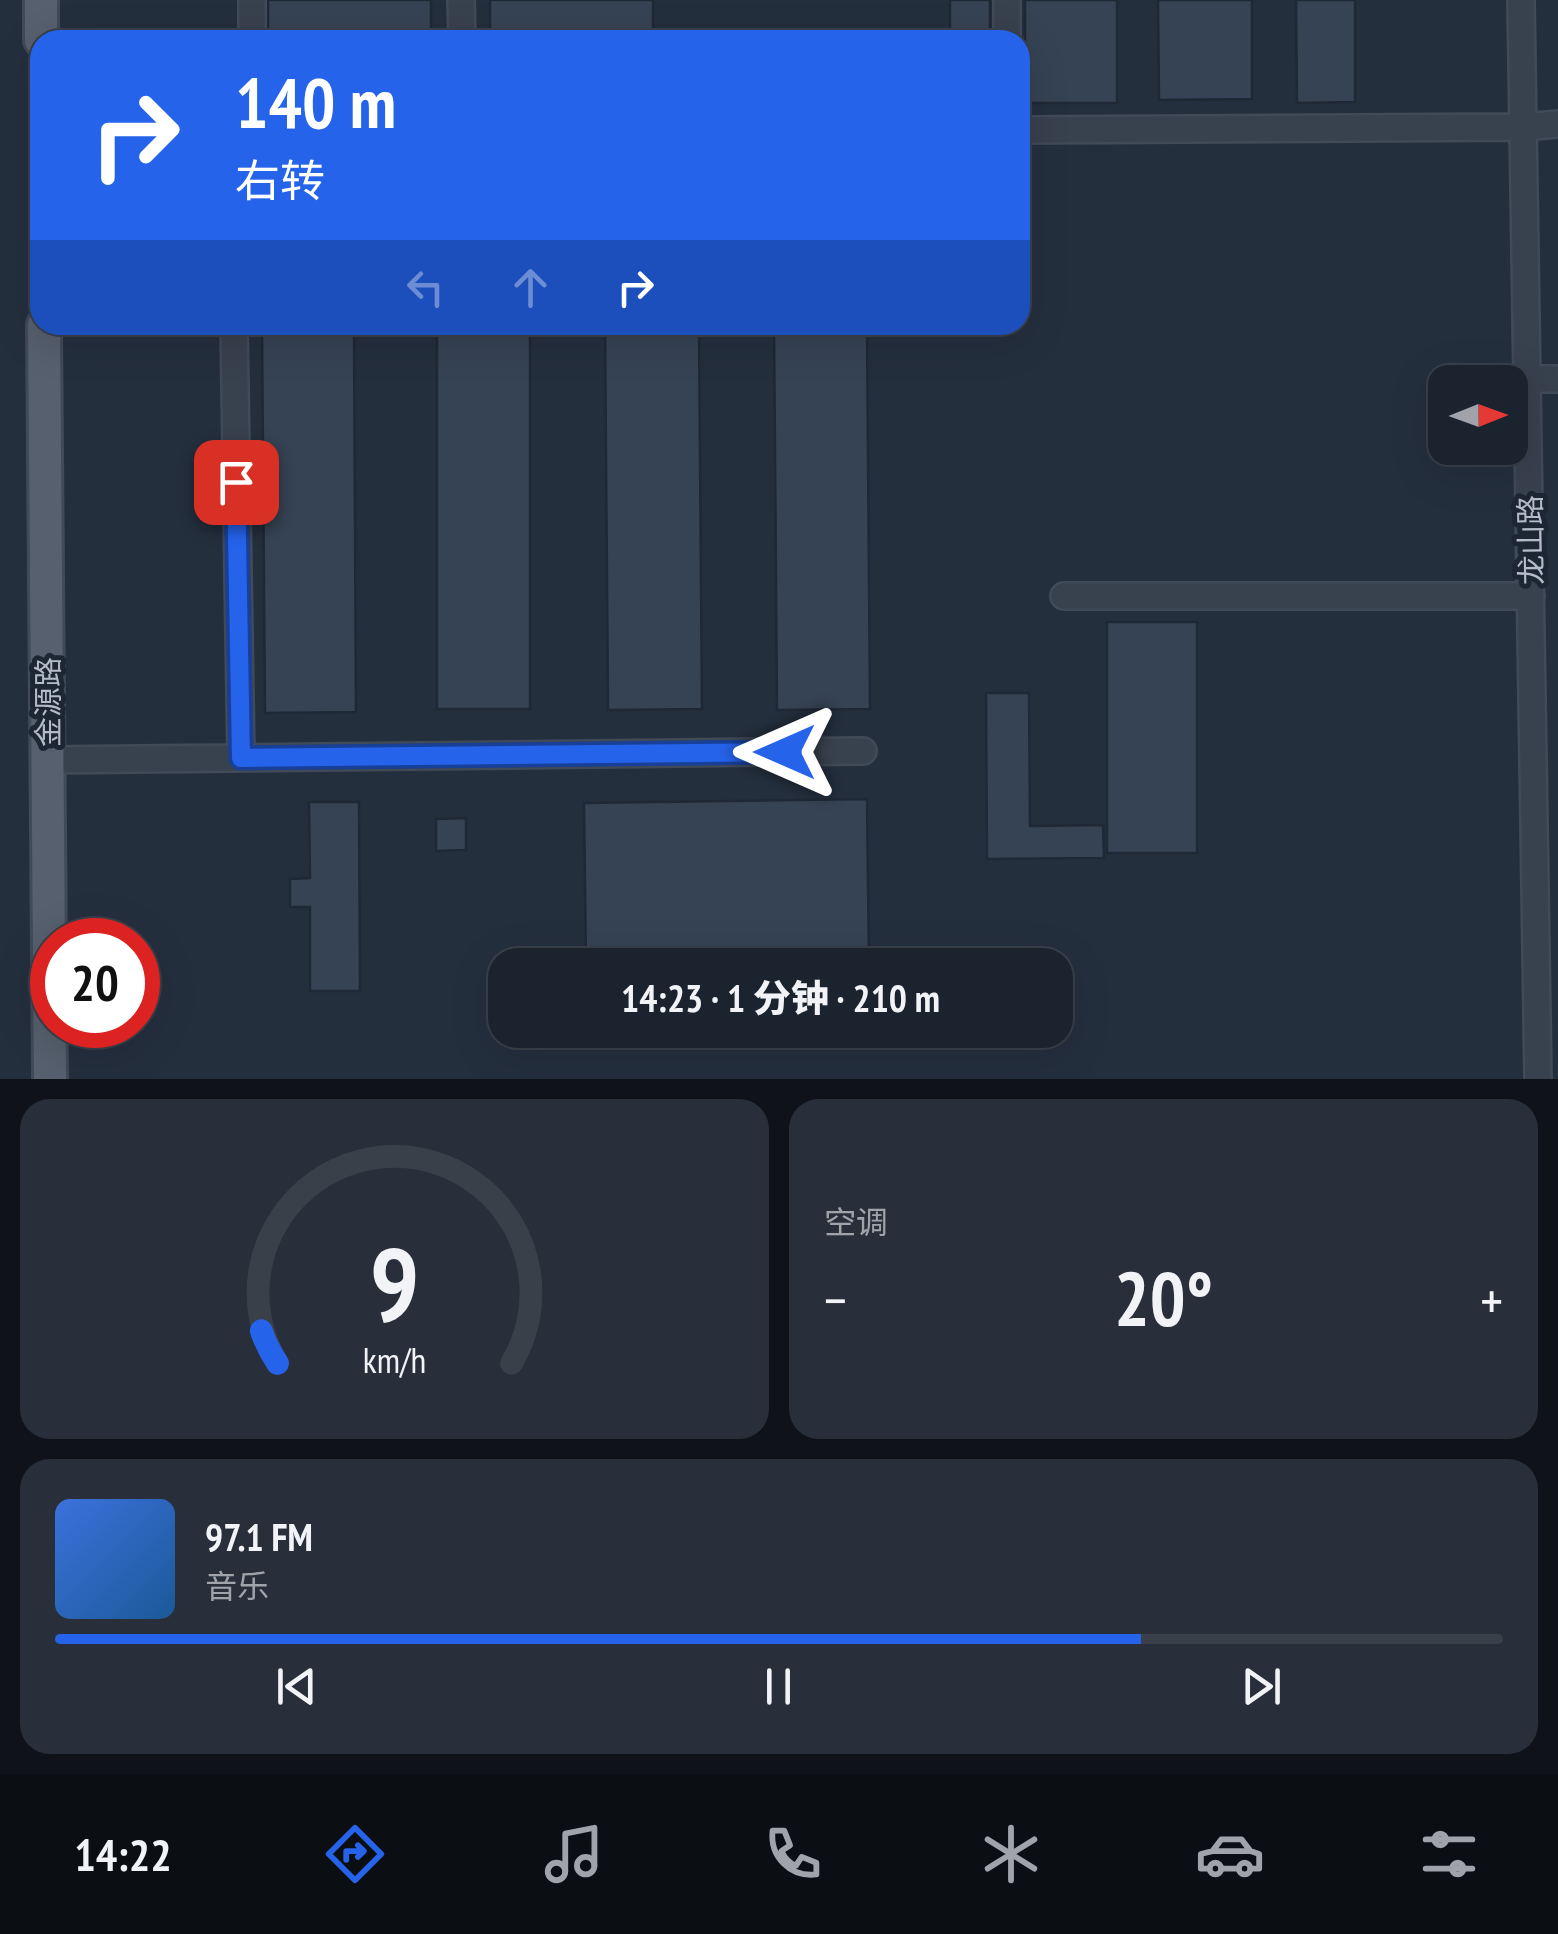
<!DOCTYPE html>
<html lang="zh">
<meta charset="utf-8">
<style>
body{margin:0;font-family:"PT Sans Narrow","Noto Sans SC",sans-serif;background:#282f3a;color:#f1f3f6;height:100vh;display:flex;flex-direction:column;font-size:38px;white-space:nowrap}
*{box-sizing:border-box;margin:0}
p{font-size:32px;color:#a0a4aa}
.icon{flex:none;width:55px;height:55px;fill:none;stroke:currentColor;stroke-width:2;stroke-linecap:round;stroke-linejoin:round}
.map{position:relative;height:1079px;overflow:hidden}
.side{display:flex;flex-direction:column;gap:20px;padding:20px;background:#0f1319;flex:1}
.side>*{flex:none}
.banner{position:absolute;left:30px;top:30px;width:1000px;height:305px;border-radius:30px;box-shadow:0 10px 40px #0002,0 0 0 2px #39404a;background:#2563eb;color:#fff;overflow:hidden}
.needle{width:65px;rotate:89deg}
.tools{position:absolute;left:1428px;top:365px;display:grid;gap:20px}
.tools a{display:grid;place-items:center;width:100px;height:100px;border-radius:20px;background:#1b232e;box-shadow:0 10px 40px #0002,0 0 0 2px #39404a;font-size:50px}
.speed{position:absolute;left:30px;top:918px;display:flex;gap:20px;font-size:50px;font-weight:700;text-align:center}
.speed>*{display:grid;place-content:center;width:130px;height:130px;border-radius:50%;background:#1b232e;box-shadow:0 10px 40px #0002,0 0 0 2px #39404a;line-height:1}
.speed .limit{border:15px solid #d22;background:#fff;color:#111}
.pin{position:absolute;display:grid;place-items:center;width:85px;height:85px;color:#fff;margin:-42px;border-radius:20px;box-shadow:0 5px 15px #0006}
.me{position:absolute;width:110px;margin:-55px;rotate:270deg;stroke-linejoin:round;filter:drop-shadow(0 0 8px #0008)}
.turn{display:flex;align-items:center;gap:35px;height:210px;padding:0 40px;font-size:45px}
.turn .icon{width:130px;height:130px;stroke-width:2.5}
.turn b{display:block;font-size:70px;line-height:85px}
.lanes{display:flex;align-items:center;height:95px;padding:0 40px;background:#0003;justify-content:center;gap:50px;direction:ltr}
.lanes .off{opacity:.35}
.big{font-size:75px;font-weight:800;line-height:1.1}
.side .tile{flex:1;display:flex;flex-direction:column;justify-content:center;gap:15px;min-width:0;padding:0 35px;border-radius:30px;background:#282f3a}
.side .dial{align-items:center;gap:0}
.dial svg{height:260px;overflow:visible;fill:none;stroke:#39404a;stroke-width:7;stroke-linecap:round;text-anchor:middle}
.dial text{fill:#f1f3f6;stroke:none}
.song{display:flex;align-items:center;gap:30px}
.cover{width:120px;height:120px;border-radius:15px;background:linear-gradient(135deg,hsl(220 70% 55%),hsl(210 70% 35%))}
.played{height:10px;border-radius:5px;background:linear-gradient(90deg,#2563eb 75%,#39404a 75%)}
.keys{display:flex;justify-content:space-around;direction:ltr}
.heat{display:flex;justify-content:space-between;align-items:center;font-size:55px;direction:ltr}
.side .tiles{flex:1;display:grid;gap:20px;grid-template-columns:1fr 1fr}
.tile:last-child{grid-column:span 2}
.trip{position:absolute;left:488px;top:948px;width:585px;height:100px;border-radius:30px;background:#1b232e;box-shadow:0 10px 40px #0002,0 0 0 2px #39404a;font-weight:800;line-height:100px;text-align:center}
.menu{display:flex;height:160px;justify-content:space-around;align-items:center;background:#0b0e12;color:#a0a4aa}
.menu .icon{width:70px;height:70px}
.menu .on{color:#2563eb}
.menu b{font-size:45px;color:#f1f3f6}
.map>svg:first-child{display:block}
</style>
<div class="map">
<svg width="1558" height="1079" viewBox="0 0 1558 1079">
<rect width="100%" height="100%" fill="#242f3e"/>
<path fill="#364354" stroke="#1f2835" stroke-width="2.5" d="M268,0H431V40H268Z
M490,0H653V40H490Z
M950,0H990V40H950Z
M1025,0H1117V103H1025Z
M1158,0H1252V99L1159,100Z
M1296,0H1355V102L1297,103Z
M437,325H530V709H437Z
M605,325H699L702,709L608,710Z
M774,325H867L870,709L777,710Z
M354,327L356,712L265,713L262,328Z
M1107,622H1197V853H1107Z
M986,693H1029L1030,826L1103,825L1104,858L987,859Z
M867,799L869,965H586L584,803Z
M309,802H359L360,991H310V907H290V879L310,878Z
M466,818V850L436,851V819Z"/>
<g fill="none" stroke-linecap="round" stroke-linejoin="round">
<g stroke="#414a57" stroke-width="30">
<path id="minor" d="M252,0V40
M461,0L462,40
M1007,0V40
M1521,0L1538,1079
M1020,130L1523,127L1558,124
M234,325L241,758
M1527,379H1558
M1064,596H1531
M47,760L863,751"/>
</g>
<g stroke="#414a57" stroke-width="38">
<path id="major" d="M41,0V40
M44,325L50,1079"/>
</g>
<use href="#minor" stroke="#38414e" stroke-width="25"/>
<use href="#major" stroke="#56606e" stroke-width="32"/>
</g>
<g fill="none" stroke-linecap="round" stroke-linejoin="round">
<g stroke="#184099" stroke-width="25">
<path id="route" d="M236,482L241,758L785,752"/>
</g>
<use href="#route" stroke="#2563eb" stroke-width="18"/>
</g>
<g text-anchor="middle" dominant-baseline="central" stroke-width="10" stroke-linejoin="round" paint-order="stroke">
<g font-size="30" fill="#b4bcc9" stroke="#1d2633">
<text transform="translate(1530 540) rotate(-91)">龙山路</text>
<text transform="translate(47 702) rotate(-90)">金源路</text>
</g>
</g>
</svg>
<div class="tools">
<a><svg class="needle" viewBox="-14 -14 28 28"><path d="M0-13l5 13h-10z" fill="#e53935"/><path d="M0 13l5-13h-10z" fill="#a0a4aa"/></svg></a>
</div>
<div class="speed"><div class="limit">20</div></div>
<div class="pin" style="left:236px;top:482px;background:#d93025"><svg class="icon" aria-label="arrive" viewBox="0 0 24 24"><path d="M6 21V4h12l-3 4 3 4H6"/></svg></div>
<svg class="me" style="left:785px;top:752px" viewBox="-20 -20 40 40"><path d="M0-17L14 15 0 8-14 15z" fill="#2563eb" stroke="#fff" stroke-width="4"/></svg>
<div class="trip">14:23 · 1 分钟 · 210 m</div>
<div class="banner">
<div class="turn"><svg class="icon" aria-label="right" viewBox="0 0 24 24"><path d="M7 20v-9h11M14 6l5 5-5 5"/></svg><div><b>140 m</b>右转</div></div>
<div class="lanes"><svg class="icon off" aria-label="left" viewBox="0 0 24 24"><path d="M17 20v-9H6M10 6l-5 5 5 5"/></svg><svg class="icon off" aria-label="ahead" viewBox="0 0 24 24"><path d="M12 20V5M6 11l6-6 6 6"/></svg><svg class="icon" aria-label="right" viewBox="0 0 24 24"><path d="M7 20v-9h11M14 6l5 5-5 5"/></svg></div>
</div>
</div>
<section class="side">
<div class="tiles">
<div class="tile dial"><svg viewBox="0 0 100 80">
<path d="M14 69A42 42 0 1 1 86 69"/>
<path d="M14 69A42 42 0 0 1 9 59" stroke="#2563eb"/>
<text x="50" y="56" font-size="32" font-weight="700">9</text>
<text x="50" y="72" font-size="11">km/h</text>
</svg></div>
<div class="tile"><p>空调</p>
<div class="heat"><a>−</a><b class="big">20°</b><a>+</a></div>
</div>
<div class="tile">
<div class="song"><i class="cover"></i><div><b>97.1 FM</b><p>音乐</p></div></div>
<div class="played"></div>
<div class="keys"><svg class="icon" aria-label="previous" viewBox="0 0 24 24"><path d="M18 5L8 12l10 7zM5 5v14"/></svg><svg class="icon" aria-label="pause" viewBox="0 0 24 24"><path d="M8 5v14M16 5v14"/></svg><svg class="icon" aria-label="next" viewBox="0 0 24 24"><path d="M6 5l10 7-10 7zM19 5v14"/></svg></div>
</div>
</div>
</section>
<nav class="menu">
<b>14:22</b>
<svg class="icon on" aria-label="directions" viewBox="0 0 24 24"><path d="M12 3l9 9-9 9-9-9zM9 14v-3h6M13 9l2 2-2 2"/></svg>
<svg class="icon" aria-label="music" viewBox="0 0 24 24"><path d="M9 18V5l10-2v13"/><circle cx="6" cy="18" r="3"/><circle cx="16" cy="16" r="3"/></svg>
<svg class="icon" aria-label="phone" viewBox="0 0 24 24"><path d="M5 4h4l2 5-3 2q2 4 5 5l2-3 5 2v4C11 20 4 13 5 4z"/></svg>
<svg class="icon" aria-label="climate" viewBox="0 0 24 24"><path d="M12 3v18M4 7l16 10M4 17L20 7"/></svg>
<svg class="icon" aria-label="car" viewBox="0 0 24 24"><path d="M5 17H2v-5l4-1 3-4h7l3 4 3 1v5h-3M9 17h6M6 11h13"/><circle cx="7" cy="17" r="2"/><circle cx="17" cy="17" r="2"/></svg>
<svg class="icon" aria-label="filters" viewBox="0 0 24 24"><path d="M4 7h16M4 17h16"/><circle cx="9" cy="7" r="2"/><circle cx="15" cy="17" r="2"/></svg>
</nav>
